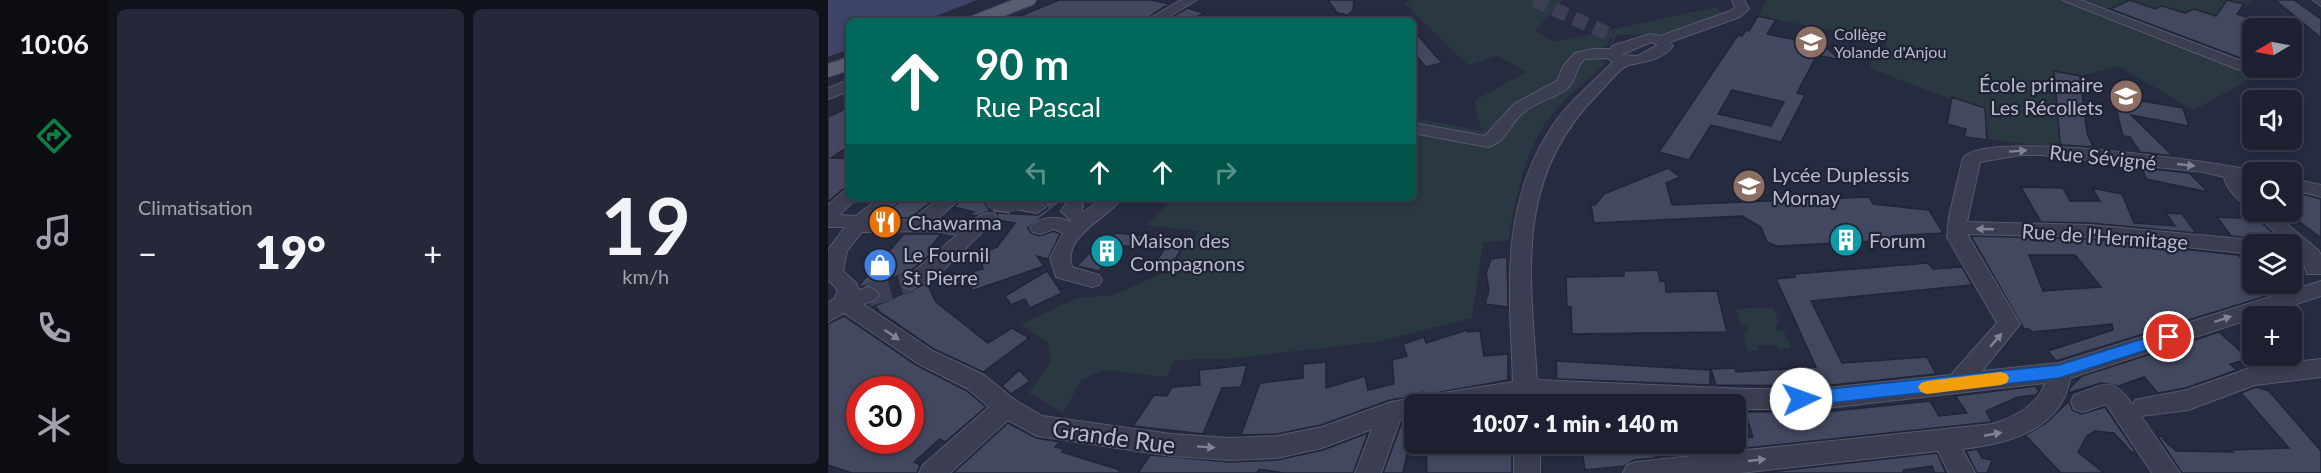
<!DOCTYPE html>
<html lang="fr">
<meta charset="utf-8">
<style>
body{margin:0;font-family:Lato,sans-serif;background:#252838;color:#f1f3f6;height:100vh;display:flex;flex-direction:column;font-size:22px;white-space:nowrap}
*{box-sizing:border-box;margin:0}
p{font-size:20px;color:#a0a3ab}
.icon{flex:none;width:33px;height:33px;fill:none;stroke:currentColor;stroke-width:2;stroke-linecap:round;stroke-linejoin:round}
.map{position:relative;flex:1;overflow:hidden}
.drawer{display:flex;flex-direction:column;gap:9px;padding:9px;background:#10121a;width:720px}
.drawer>*{flex:none}
.banner{position:absolute;left:18px;top:18px;width:570px;height:183px;border-radius:9px;box-shadow:0 3px 9px #0003,0 0 0 2px #3b3e4c;background:#00695c;color:#fff;overflow:hidden}
.needle{width:39px;rotate:260deg}
.tools{position:absolute;left:1414px;top:18px;display:grid;gap:12px}
.tools a{display:grid;place-items:center;width:60px;height:60px;border-radius:9px;background:#1d2030;box-shadow:0 3px 9px #0003,0 0 0 2px #3b3e4c;font-size:30px}
.speed{position:absolute;left:18px;top:376px;display:flex;gap:12px;font-size:30px;font-weight:700;text-align:center}
.speed>*{display:grid;place-content:center;width:78px;height:78px;border-radius:50%;background:#1d2030;box-shadow:0 3px 9px #0003,0 0 0 2px #3b3e4c;line-height:1}
.speed .limit{border:9px solid #d22;background:#fff;color:#111}
.pin{position:absolute;display:grid;place-items:center;width:51px;height:51px;color:#fff;margin:-26px;border:3px solid #fff;border-radius:50%;box-shadow:0 2px 6px #0007}
.me{position:absolute;width:66px;margin:-33px;rotate:87deg;stroke-linejoin:round;filter:drop-shadow(0 0 4px #0008)}
.turn{display:flex;align-items:center;gap:21px;height:126px;padding:0 30px;font-size:27px}
.turn .icon{width:78px;height:78px;stroke-width:2.5}
.turn b{display:block;font-size:42px;line-height:51px}
.lanes{display:flex;align-items:center;height:57px;padding:0 30px;background:#0003;justify-content:center;gap:30px;direction:ltr}
.lanes .off{opacity:.35}
.big{font-size:45px;font-weight:800;line-height:1.1}
.drawer .widget{flex:1;display:flex;flex-direction:column;justify-content:center;gap:9px;min-width:0;padding:0 21px;border-radius:9px;background:#252838}
.drawer .dial{align-items:center;gap:0}
.dial b{font-size:78px;line-height:1}
.heat{display:flex;justify-content:space-between;align-items:center;font-size:33px;direction:ltr}
.drawer .tiles{flex:1;display:grid;gap:9px;grid-template-columns:repeat(2,1fr)}
.trip{position:absolute;left:576px;top:394px;width:342px;height:60px;border-radius:9px;background:#1d2030;box-shadow:0 3px 9px #0003,0 0 0 2px #3b3e4c;font-weight:800;line-height:60px;text-align:center}
main{display:flex;flex:1;min-height:0}
.menu{display:flex;flex-direction:column;width:108px;justify-content:space-around;align-items:center;background:#0c0d13;color:#a0a3ab}
.menu .icon{width:42px;height:42px}
.menu .active{color:#0b8043}
.menu b{font-size:27px;color:#f1f3f6}
.map>svg:first-child{display:block}
</style>
<main>
<nav class="menu">
<b>10:06</b>
<svg class="icon active" aria-label="directions" viewBox="0 0 24 24"><path d="M12 3l9 9-9 9-9-9zM9 14v-3h6M13 9l2 2-2 2"/></svg>
<svg class="icon" aria-label="music" viewBox="0 0 24 24"><path d="M9 18V5l10-2v13"/><circle cx="6" cy="18" r="3"/><circle cx="16" cy="16" r="3"/></svg>
<svg class="icon" aria-label="phone" viewBox="0 0 24 24"><path d="M5 4h4l2 5-3 2q2 4 5 5l2-3 5 2v4C11 20 4 13 5 4z"/></svg>
<svg class="icon" aria-label="climate" viewBox="0 0 24 24"><path d="M12 3v18M4 7l16 10M4 17L20 7"/></svg>
</nav>
<section class="drawer">
<div class="tiles">
<div class="widget"><p>Climatisation</p>
<div class="heat"><a>−</a><b class="big">19°</b><a>+</a></div>
</div>
<div class="widget dial"><b>19</b><p>km/h</p></div>
</div>
</section>
<div class="map">
<svg width="1493" height="473" viewBox="0 0 1493 473">
<rect width="100%" height="100%" fill="#272b40"/>
<path fill="#293841" d="M585,0H735L707,31L726,42L888,7L894,13L835,34L791,35L781,39L780,45L773,48L776,65C756,83 735,99 719,121C695,154 688,201 680,240L655,243L644,318L548,342L408,358L347,360L338,377L276,370L253,380L235,413L201,393L223,362L220,342L192,325L249,298L285,295L338,272L371,231L318,225L346,198H585V118L654,131L646,101L698,72L670,56L640,65L576,3Z
M939,0H1426L1364,44L1436,71L1366,110L1290,66L1253,76L1257,129L1267,151L1136,137L1137,130L1129,129L1133,103L1041,68L1046,56L1057,50L1059,41L930,16Z
M945,307L951,323L947,324L950,331H956L963,348L951,349L949,345L930,346V350L920,351L915,333L920,332L918,325H912L908,309Z"/>
<path fill="#3d4468" d="M0,0H149L95,21H21V49L0,57Z"/>
<path fill="#434860" stroke="#212537" stroke-width="1.5" fill-rule="evenodd" d="M231,0H323L341,4L315,21H181Z
M500,0H526L525,10L520,15L509,13Z
M1302,0L1327,9L1334,6L1357,13L1366,9L1388,16L1399,0L1416,4L1409,14L1425,19V67L1420,61L1282,9Z
M1447,0H1466L1493,19V38Z
M359,8L376,13L362,21H338Z
M930,16L948,20L939,34L978,42L991,41L1012,60L989,55L969,93L977,95L953,142L883,125L861,160L831,152L910,35L914,36L918,30L921,31ZM904,90L956,102L943,126L890,114Z
M585,30L614,63L598,67L585,52Z
M1226,71L1252,76L1259,133L1265,147L1234,145L1232,142Z
M1285,96L1355,108L1361,126L1303,115L1345,156L1312,152L1302,137L1295,136Z
M1124,97L1157,108L1159,140L1136,137L1138,129L1119,124Z
M21,107V146L3,158H21V188L14,190L0,202V117Z
M840,168L852,177L838,183L844,205L1041,197L1045,204L1101,210L1115,233L1065,236L1068,240L948,246L939,242L933,227L914,216L766,223L763,205H767L776,194Z
M1314,168L1361,173L1380,192L1318,179Z
M1193,187L1235,188L1242,201H1272L1264,188L1294,194L1306,223L1347,226L1338,213L1354,214L1368,233L1262,223L1213,222Z
M1464,191L1493,199V238L1465,217Z
M75,198H108L82,218H53Z
M135,198L155,201L162,211L148,216L141,214L146,212L126,207Z
M214,198H238L200,228L203,233L211,236L226,231L232,234L220,259L209,256L216,266L144,291L141,273L155,269L152,253L169,247L187,223L170,220L169,213L210,215L220,208L212,200Z
M1389,217L1430,219L1455,243H1434L1425,238L1403,236Z
M288,233L336,238V248L295,246L271,271L249,266L270,244L279,243Z
M76,234H113L102,248H110L80,273L32,287L31,285Z
M346,236L362,237L338,272L321,271Z
M1143,236L1262,239L1410,255L1425,268V284H1470L1471,286L1228,361L1220,351L1285,330L1284,324L1204,332L1201,329H1196ZM1201,255H1247L1273,287L1215,291Z
M679,257L680,307L657,304L661,290L658,274L663,259Z
M1100,263L1105,269L1134,267L1144,285L983,301L1014,363L1099,357L1108,374L995,386L888,385L883,369L907,368L908,372L988,367L948,279L967,277L966,274Z
M830,270L832,281H837L838,292L889,291L899,332L744,334L743,307H739L738,277L796,276V271Z
M219,271L234,293L202,308L197,299L183,305L177,296Z
M99,283L108,302L160,343L184,328L201,338L155,372L106,349L52,312L47,306Z
M16,316L88,365L139,391L158,407L117,442L112,439L86,462L92,465L89,473H24L0,465V324ZM32,390H82V441H32Z
M639,330V332L652,331L656,356L680,354V380L597,395L595,392L592,398L586,396L562,400L493,425L449,434L413,435L432,383L475,378V364L498,362V388L537,376L540,390L566,384L564,360L579,356L575,344L596,337L598,343Z
M1391,332L1421,359L1402,364L1409,370L1358,388L1330,393L1316,377L1291,386L1273,383L1240,393L1242,388L1254,376Z
M728,361L882,370V385L729,379Z
M419,365L413,387L394,388L375,434L305,426L326,395L339,396L344,387L372,385L371,370Z
M191,370L202,381L183,394L174,386Z
M1207,386L1211,391L1208,395L1190,397L1158,411L1164,422L909,449L908,445V438L925,437L917,412H996L1102,401L1111,416L1139,413L1127,396Z
M1428,387L1441,391L1493,451V473H1354L1330,437L1336,436L1335,439L1348,451L1405,452L1403,450L1461,448L1413,393Z
M1241,401L1244,410L1254,414L1277,407L1307,451L1304,453L1286,433L1267,431L1259,436L1250,452L1276,473H1233L1197,435L1217,424Z
M586,420L575,473H555L574,422Z
M180,423L208,438L232,442L227,447L236,449L234,452L292,470L291,473H125Z
M540,433L525,473H457L431,469L429,473H310L322,455L402,462L449,460L495,450Z
M630,444H643L642,449L684,447V473H599L598,448Z
M753,444H827L828,458L807,460L796,466L757,470Z
M1149,449L1154,458L1164,460L1159,473H1149L1138,451Z
M1109,453L1118,473H1107L1104,466L1075,470L1076,473H932Z"/>
<g fill="none" stroke-linecap="round" stroke-linejoin="round">
<path stroke="#3d4055" stroke-width="14" stroke-dasharray="14 8" stroke-linecap="butt" d="M706,0L787,37"/>
<path stroke="#3d4055" stroke-width="23" stroke-dasharray="23 11" stroke-linecap="butt" d="M40,295L83,282"/>
<g stroke="#55596a" stroke-width="2">
<path id="minor" d="M353,0H369L334,21H317Z
M904,0H916L921,9L912,17L842,42L845,46C833,61 817,61 801,65C791,68 778,86 771,93C686,177 702,272 709,380L919,389H990L1123,375L1169,323L1119,237L1121,217L1135,158C1156,129 1392,162 1431,172H1425V181L1415,180L1425,191V208C1414,205 1398,189 1396,177L1376,172L1213,155H1193L1152,162L1139,222L1262,225L1425,240L1433,244H1425V254L1262,237L1139,234L1192,324L1154,371L1231,363L1493,281V296L1242,378C1234,430 1179,444 1134,449L1147,473H1121L1110,451L912,473H795L799,465L808,462L1164,424C1186,418 1210,405 1217,383L990,409H919L908,408V405L710,399V405H686V401L660,405H586V418L572,420L553,473H527L544,429L494,448L449,458L402,460L343,456L209,436L180,420L122,473H91L95,465L161,407L140,389L89,363L16,313L0,322V303L7,298L10,290L0,280V250L17,227H0V205L15,192L21,190V198H29L11,215L28,216L51,198H73L47,220H83L112,198H133L109,219L141,224C150,217 155,211 167,214L169,218L109,276L83,289L76,287L73,282L129,235L107,231L34,232L19,251L15,271L28,283L31,290L40,287L47,290L51,295L47,300L35,304L105,351L156,375L187,400L214,416L343,434L402,438L449,436L494,427L563,402L586,398L592,400L602,395L685,382C682,293 671,213 720,133C736,106 763,84 785,62L779,58L757,59C747,66 749,79 741,87C729,98 709,101 696,112C682,123 679,142 660,147L585,133V123L657,136L686,104L729,81L736,65L747,53L765,49H782L784,46L822,34L832,36L902,11L907,8ZM823,42L830,45L810,56L793,55Z
M1234,0H1252L1419,63L1421,66L1414,70L1409,69Z
M1485,0H1493V6Z
M21,80V91L0,99V88Z
M1464,179L1493,185V197L1464,189Z
M180,198L209,201L218,207L209,213L176,207L174,203Z
M274,198H294C280,219 234,235 244,267L271,275L274,280L271,285L264,287L228,277L222,258L235,233L226,229L212,234L205,232L202,228C211,214 231,217 244,222L233,211L239,202H253L255,206L253,210L256,212Z
M1425,211L1445,212L1490,250L1493,255V274H1479L1474,258L1464,249V244H1459Z
M1493,359V377L1427,385L1360,410L1313,416L1352,473H1324L1278,404L1255,412L1246,409L1243,402L1246,395C1279,384 1283,375 1305,405L1307,400L1359,390L1425,367Z
M686,444H712V473H686Z"/>
</g>
<g stroke="#444759" stroke-width="2">
<path id="major" d="M185,0H208L206,4L163,21H139L142,17Z
M21,57V70L0,77V64Z"/>
</g>
<use href="#minor" fill="#3b3e50" fill-rule="evenodd"/>
<use href="#major" fill="#595d70" fill-rule="evenodd"/>
<g stroke="#55596a" stroke-width="21" stroke-linecap="butt">
<path id="minor-bridge" d="M166,201L183,203"/>
</g>
<use href="#minor-bridge" stroke="#3b3e50" stroke-width="18"/>
</g>
<defs><path id="oneway-solid" d="M-6-.8H1V-3.2L6.5 0L1 3.2V.8H-6Z" transform="scale(1.5)"/></defs>
<g fill="#7f8293">
<use href="#oneway-solid" transform="translate(1190 151) rotate(-4)"/>
<use href="#oneway-solid" transform="translate(1358 165) rotate(6)"/>
<use href="#oneway-solid" transform="translate(1157 229) rotate(-178)"/>
<use href="#oneway-solid" transform="translate(1395 319) rotate(-18)"/>
<use href="#oneway-solid" transform="translate(64 335) rotate(34)"/>
<use href="#oneway-solid" transform="translate(1168 340) rotate(-49)"/>
<use href="#oneway-solid" transform="translate(1165 434) rotate(-11)"/>
<use href="#oneway-solid" transform="translate(378 447) rotate(4)"/>
<use href="#oneway-solid" transform="translate(929 460) rotate(-6)"/>
</g>
<path fill="#1a73e8" stroke="#114b97" stroke-width="1.5" d="M1341,331L1346,333L1348,337L1346,341L1231,378L973,406L967,404L965,399L967,394L973,392L1231,365Z"/>
<path fill="#f59e0b" d="M1173,372L1179,374L1181,378L1179,383L1173,385L1099,394L1093,392L1090,387L1093,383L1099,381Z"/>
<defs>
<g id="school-disc" transform="scale(1.725)"><circle r="9.5" fill="#8d6e63" stroke="#1f2335"/><path d="M0-5L7-2L0 1L-7-2ZM-4 1L0 2.5L4 1V4Q0 6-4 4Z" fill="#fff"/></g>
<g id="restaurant-disc" transform="scale(1.725)"><circle r="9.5" fill="#e8710a" stroke="#1f2335"/><path d="M-5-6h1v4h1v-4h1v4h1v-4h1v5L-1.5 .5V6h-2V.5L-5-1ZM5-6V6H3V1.5H1.5Q1.5-4 5-6Z" fill="#fff"/></g>
<g id="building-disc" transform="scale(1.725)"><circle r="9.5" fill="#0f9aa8" stroke="#1f2335"/><path d="M-4-6H4V6H1V3H-1V6H-4ZM-2.5-4.3h1.7v1.8h-1.7ZM.8-4.3h1.7v1.8H.8ZM-2.5-1h1.7V.8h-1.7ZM.8-1h1.7V.8H.8Z" fill="#fff"/></g>
<g id="shop-disc" transform="scale(1.725)"><circle r="9.5" fill="#3f7fe0" stroke="#1f2335"/><path d="M-5-2.5h2.3a2.7 3.5 0 0 1 5.4 0H5L5.5 6h-11ZM-1.5-2.5h3a1.5 2.3 0 0 0-3 0Z" fill="#fff"/></g>
</defs>
<g fill-rule="evenodd">
<use href="#school-disc" x="983" y="42"/>
<use href="#school-disc" x="1298" y="96"/>
<use href="#school-disc" x="921" y="186"/>
<use href="#restaurant-disc" x="57" y="222"/>
<use href="#building-disc" x="1018" y="240"/>
<use href="#building-disc" x="279" y="251"/>
<use href="#shop-disc" x="52" y="265"/>
</g>
<g text-anchor="middle" dominant-baseline="central" stroke-width="4.5" stroke-linejoin="round" paint-order="stroke">
<g font-size="16" fill="#b7baca" stroke="#1f2335" text-anchor="start">
<text x="1006" y="33">Collège<tspan x="1006" dy="18">Yolande d'Anjou</tspan></text>
</g>
<g font-size="20" fill="#b7baca" stroke="#1f2335" text-anchor="start">
<text x="1275" y="84" text-anchor="end">École primaire<tspan x="1275" dy="23">Les Récollets</tspan></text>
<text x="944" y="174">Lycée Duplessis<tspan x="944" dy="23">Mornay</tspan></text>
<text x="80" y="222">Chawarma</text>
<text x="302" y="240">Maison des<tspan x="302" dy="23">Compagnons</tspan></text>
<text x="1041" y="240">Forum</text>
<text x="75" y="254">Le Fournil<tspan x="75" dy="23">St Pierre</tspan></text>
</g>
<g font-size="20" fill="#b7baca" stroke="#1f2335">
<text transform="translate(1275 157) rotate(6)">Rue Sévigné</text>
<text transform="translate(1277 236) rotate(4)">Rue de l'Hermitage</text>
</g>
<g font-size="24" fill="#b7baca" stroke="#1f2335">
<text transform="translate(286 436) rotate(8)">Grande Rue</text>
</g>
</g>
</svg>
<div class="tools">
<a><svg class="needle" viewBox="-14 -14 28 28"><path d="M0-13l5 13h-10z" fill="#e53935"/><path d="M0 13l5-13h-10z" fill="#a0a3ab"/></svg></a>
<a><svg class="icon" aria-label="sound" viewBox="0 0 24 24"><path d="M4 9h4l5-4v14l-5-4H4zM17 9q2 3 0 6"/></svg></a>
<a><svg class="icon" aria-label="search" viewBox="0 0 24 24"><circle cx="10" cy="10" r="6"/><path d="M15 15l6 6"/></svg></a>
<a><svg class="icon" aria-label="layers" viewBox="0 0 24 24"><path d="M12 4l9 5-9 5-9-5zM3 14l9 5 9-5"/></svg></a>
<a>+</a>
</div>
<div class="speed"><div class="limit">30</div></div>
<div class="pin" style="left:1341px;top:337px;background:#d93025"><svg class="icon" aria-label="arrive" viewBox="0 0 24 24"><path d="M6 21V4h12l-3 4 3 4H6"/></svg></div>
<svg class="me" style="left:973px;top:399px" viewBox="-20 -20 40 40"><circle r="19" fill="#fff"/><path d="M0-13L10 11 0 6-10 11z" fill="#1a73e8"/></svg>
<div class="trip">10:07 · 1 min · 140 m</div>
<div class="banner">
<div class="turn"><svg class="icon" aria-label="ahead" viewBox="0 0 24 24"><path d="M12 20V5M6 11l6-6 6 6"/></svg><div><b>90 m</b>Rue Pascal</div></div>
<div class="lanes"><svg class="icon off" aria-label="left" viewBox="0 0 24 24"><path d="M17 20v-9H6M10 6l-5 5 5 5"/></svg><svg class="icon" aria-label="ahead" viewBox="0 0 24 24"><path d="M12 20V5M6 11l6-6 6 6"/></svg><svg class="icon" aria-label="ahead" viewBox="0 0 24 24"><path d="M12 20V5M6 11l6-6 6 6"/></svg><svg class="icon off" aria-label="right" viewBox="0 0 24 24"><path d="M7 20v-9h11M14 6l5 5-5 5"/></svg></div>
</div>
</div>
</main>
